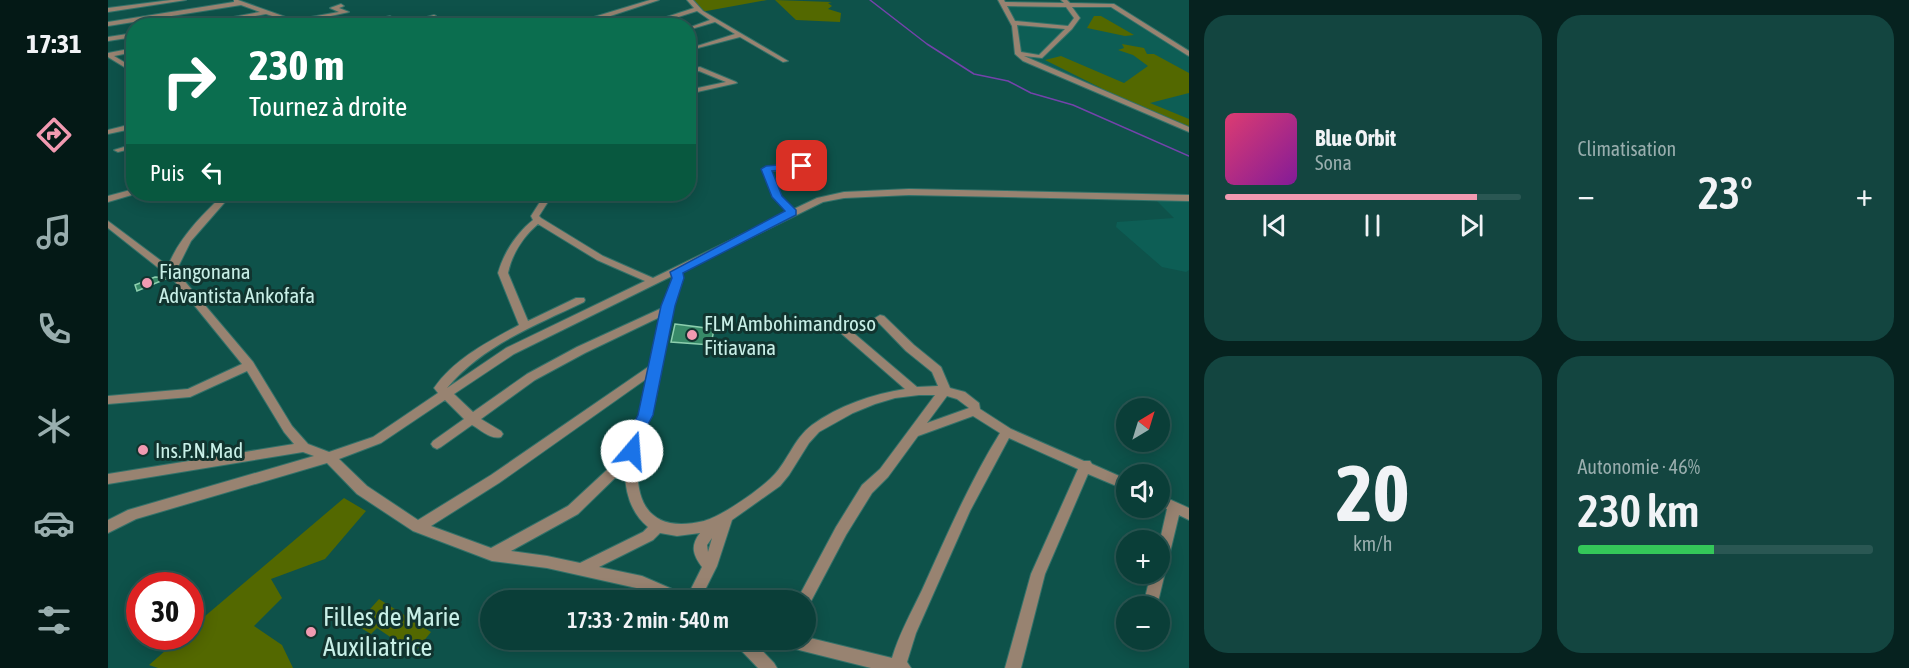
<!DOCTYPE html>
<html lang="fr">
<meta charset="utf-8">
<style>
body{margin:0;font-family:"Asap Condensed",sans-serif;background:#134540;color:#f1f3f6;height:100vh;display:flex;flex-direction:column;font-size:22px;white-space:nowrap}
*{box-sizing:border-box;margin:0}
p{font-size:20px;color:#99aeae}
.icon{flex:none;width:33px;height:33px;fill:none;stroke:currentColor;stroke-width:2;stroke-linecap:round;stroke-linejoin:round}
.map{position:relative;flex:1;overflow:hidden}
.sheet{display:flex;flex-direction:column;gap:15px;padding:15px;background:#06221f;width:720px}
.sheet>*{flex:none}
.top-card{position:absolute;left:18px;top:18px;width:570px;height:183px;border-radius:24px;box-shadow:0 3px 15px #0003,0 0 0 2px #2a5753;background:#0b6e4f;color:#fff;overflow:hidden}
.needle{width:39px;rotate:38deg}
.buttons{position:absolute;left:1008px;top:398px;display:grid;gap:12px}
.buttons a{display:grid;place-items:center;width:54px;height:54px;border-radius:50%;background:#0a3e38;box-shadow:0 3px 15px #0003,0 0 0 2px #2a5753;font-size:30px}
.speed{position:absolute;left:18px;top:572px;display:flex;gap:12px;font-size:30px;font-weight:700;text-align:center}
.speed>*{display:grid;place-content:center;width:78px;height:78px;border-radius:50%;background:#0a3e38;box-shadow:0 3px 15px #0003,0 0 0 2px #2a5753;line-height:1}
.speed .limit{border:9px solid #d22;background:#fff;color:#111}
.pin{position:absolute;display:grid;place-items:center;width:51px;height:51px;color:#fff;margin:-26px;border-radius:12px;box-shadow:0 3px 9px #0006}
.me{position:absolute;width:66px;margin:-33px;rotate:18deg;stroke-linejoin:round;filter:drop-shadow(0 0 4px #0008)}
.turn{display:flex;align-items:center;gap:21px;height:126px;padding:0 24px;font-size:27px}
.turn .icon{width:78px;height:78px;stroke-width:2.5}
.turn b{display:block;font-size:42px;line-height:51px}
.then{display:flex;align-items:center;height:57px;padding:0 24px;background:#0003;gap:12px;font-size:22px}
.big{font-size:45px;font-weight:600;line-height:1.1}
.sheet .card{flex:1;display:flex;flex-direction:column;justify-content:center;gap:9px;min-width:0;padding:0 21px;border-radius:24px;background:#134540}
.sheet .dial{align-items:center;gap:0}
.dial b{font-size:78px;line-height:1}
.song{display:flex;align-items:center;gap:18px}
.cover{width:72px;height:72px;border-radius:9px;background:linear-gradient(135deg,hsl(340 70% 55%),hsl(290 70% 35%))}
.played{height:6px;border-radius:3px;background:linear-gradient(90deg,#f19ab1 85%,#2a5753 85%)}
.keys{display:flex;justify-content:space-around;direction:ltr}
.heat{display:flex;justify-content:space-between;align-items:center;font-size:33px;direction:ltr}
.charge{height:9px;border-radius:4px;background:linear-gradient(90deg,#34c759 46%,#2a5753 0)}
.sheet .tiles{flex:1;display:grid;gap:15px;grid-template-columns:repeat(2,1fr)}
.trip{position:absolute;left:372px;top:590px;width:336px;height:60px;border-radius:30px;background:#0a3e38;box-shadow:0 3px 15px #0003,0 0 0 2px #2a5753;font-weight:600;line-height:60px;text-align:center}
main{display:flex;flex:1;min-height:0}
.tabs{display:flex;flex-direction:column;width:108px;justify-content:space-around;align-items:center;background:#041916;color:#99aeae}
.tabs .icon{width:42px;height:42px}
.tabs .on{color:#f19ab1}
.tabs b{font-size:27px;color:#f1f3f6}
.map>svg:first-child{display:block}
</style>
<main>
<nav class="tabs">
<b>17:31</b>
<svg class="icon on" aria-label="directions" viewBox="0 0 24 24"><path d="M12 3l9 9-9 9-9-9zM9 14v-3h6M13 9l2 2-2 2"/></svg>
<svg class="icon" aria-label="music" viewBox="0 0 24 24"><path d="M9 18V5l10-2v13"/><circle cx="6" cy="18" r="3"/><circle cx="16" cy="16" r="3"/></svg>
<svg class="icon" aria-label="phone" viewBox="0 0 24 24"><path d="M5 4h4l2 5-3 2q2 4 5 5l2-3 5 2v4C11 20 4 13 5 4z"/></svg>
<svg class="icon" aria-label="climate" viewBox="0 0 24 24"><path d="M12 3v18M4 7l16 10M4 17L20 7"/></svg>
<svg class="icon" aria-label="car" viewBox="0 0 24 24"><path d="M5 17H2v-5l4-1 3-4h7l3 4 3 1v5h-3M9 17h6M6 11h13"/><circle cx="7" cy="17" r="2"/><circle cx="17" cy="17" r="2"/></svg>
<svg class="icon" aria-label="filters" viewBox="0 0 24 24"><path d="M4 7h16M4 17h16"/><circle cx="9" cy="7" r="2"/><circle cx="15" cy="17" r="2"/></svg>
</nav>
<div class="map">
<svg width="1081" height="668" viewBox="0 0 1081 668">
<rect width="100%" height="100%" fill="#0e524a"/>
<path fill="#0d5e55" d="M897,4L1004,5L1081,54V130L917,60L910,54L907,27Z
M1048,200H1081V270L1078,272L1054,267L1008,227L1009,222L1066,218Z"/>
<path fill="#536800" d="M583,0H659L593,12Z
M667,0L724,2L720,3L724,6L720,9L733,13L732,22L688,20Z
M986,16H993L1026,35L1017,36L979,28Z
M1014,44L1036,48L1039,54H1046L1081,73V93L1042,103L1081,119V128L988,91L993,88L937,60L953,56L1016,83L1040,66L1025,55L1010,50L1016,48Z
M236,498L258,511L217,559L163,579L174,598L146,626L174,645L185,668H50L41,665L74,636H82L83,628Z
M271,599L323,632L306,653L269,628L263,634L248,625Z"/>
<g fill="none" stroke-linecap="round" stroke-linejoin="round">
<path stroke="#7443ab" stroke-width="1.5" d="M762,0L819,44L866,74L900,81L923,93L965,105L1081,156"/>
</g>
<path fill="#388a68" stroke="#8ccfae" stroke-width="1.5" d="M47,277L60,278L29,291L27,285Z
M567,324L606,329L603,345L563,342Z"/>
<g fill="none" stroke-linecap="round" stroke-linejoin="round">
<g stroke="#337169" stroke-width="2">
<path id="minor" d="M63,0H78L0,12V8Z
M126,0H130L186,20L231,12L222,8L233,4L236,6L231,8L241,12L177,26H162L180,21L158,14L93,26H77L152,12L133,5L0,26V22L126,2Z
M542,0H551L472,26H418L446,21L466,23Z
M579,0H585L595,11L680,61L675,62L632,37L586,49V47L627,34L607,22L580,30V28L602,20L589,11L542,26H531L586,8Z
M890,0H896L897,2L956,3L953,0H959L962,3L1006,4L1081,51V56L1079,55L1003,7H964L972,18L964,29L934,58L916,56L1081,127V132L915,61L907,54L904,26ZM899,6L958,7L966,18L960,26L907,21ZM909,25L957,29L931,55L913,52Z
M326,15L328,16V18L299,26H287Z
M282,16L285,18L284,19L256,26H243Z
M371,18L389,19L392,21C385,23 379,21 372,22C363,23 356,26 346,26Z
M26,33V37L0,41V37Z
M26,48V52L6,56L26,68V73L0,57V53Z
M592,67L628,82L629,83L580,94V90L618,82L591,71L580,74V70Z
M20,125H23V129L0,134V130Z
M679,142H685L698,166L694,168L663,171L673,196L686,209L709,198L736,192L801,189L1081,195V201L801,195L736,198L715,202L573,272L572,285L563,315L547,402C544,413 538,422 535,432C532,440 530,450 530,459C526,508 546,533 596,521C614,516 648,492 662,479C679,464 685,439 704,425C730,406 765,394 797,389L727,328L726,326L727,324H735L809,387L830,386L824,372L798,351L768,320L767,318L772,315L776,316L806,345L833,367L842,388L857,392L871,403L872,409L903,429L976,461H982L984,464L1018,479V490L980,474L937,574L913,668H897L923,574L970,469L901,438L862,511L808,633L799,662L803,668H763L675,646L670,644L667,639H698V637L784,658C791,634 803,613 814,590C838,537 861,483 892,433L865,416L810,436L780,477L764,493L738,535L701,605L698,606V600H689L728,527L754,485L772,469L827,395H811L787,398L767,404L745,413L711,432L701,443L681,475L672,486L624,520L609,566L592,600H557L533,589L439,568L384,561L305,531L249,494L219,463L28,519L0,533V520L20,510L206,456L195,452L0,484V474L186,444L176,432L139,371L82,397L0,404V396L80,389L134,364L60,273L53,270L0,228V221L60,266C71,238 94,215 116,194H124L83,241L68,271L145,362L184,426L200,444L221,452L265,437L330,393L326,388C346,359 381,341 411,325L390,273C396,252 409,233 425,220L423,216L437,194H445L431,216L433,218L495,256L545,278L680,212L665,197L654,169L658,167L689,164L678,144ZM430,224L489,260L537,281L398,348L339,388C374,346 428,325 476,302L477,300L476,298H468L420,321L400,273C404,254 415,237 430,224ZM564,276L563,285L554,308L469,347L419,374L365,412L346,394L406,354ZM552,317L543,365L383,475L310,520L259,486L231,459L273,443L337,400L356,419L325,441L323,444L325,447L329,449L333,447L364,425C373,430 383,440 393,437L395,434L393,431L373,419L427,380L477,353ZM541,377L532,414L522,434L517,458L501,468L460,506L383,548L323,526L391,483ZM839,396L849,399L861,408L819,423ZM517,471C517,492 523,513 540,527L535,532L472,563L439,556L403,551L470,514L509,476ZM552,533L569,536L592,533C582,546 585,555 594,567L579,597L578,595L534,576L491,567L545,540ZM604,538L600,552L599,545Z
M26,144V148L10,152L6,150Z
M26,189L27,194L0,202V196Z
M1052,495L1081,508V520L1071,515L1049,606H1035L1043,573H1052V540L1059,509L1052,506Z
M624,639H643L666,663L669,668H650L627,644Z"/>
</g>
<use href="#minor" fill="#988371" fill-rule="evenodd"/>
</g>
<path fill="#1a73e8" stroke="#114b97" stroke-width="1.5" d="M694,163L697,164V168L664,171L674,196L688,210V215L575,273L576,278L567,306L545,415L536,432L530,456H518L516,451L521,432L530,415L553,306L564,278L562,272L677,211L664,197L653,169L658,166Z"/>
<g fill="#f19ab1" stroke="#11342f" stroke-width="2">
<circle cx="39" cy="283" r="6"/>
<circle cx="584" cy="335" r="6"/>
<circle cx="35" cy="450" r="6"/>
<circle cx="203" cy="632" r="6"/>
</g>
<g text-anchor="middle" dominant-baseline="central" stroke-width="6" stroke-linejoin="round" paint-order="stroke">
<g font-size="21" fill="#c8efe7" stroke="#11342f" text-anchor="start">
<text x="51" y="271">Fiangonana<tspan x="51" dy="24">Advantista Ankofafa</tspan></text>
<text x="596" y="323">FLM Ambohimandroso<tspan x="596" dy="24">Fitiavana</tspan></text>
<text x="47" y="450">Ins.P.N.Mad</text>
</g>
<g font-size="26" fill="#c8efe7" stroke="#11342f" text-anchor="start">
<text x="215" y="617">Filles de Marie<tspan x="215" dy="30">Auxiliatrice</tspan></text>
</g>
</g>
</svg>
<div class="buttons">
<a><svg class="needle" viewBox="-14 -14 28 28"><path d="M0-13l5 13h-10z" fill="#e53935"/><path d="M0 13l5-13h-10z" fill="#99aeae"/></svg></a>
<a><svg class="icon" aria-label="sound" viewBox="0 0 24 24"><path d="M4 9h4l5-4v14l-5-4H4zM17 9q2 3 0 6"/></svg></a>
<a>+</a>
<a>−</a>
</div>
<div class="speed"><div class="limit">30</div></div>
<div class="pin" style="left:694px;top:166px;background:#d93025"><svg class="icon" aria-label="arrive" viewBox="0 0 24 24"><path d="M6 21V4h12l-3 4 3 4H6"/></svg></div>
<svg class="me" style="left:524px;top:451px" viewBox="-20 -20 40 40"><circle r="19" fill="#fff"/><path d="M0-13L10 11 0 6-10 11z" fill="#1a73e8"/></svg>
<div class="trip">17:33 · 2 min · 540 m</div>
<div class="top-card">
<div class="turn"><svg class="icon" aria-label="right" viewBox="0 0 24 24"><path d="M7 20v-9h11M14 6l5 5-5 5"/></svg><div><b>230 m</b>Tournez à droite</div></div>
<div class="then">Puis<svg class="icon" aria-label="left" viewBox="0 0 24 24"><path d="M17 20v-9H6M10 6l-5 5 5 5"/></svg></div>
</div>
</div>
<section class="sheet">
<div class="tiles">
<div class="card">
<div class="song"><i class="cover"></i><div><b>Blue Orbit</b><p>Sona</p></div></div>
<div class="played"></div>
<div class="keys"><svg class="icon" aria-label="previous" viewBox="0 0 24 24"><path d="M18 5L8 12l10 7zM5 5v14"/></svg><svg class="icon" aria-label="pause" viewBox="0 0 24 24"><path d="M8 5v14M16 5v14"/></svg><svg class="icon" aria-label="next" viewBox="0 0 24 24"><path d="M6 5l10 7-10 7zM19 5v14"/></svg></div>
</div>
<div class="card"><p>Climatisation</p>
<div class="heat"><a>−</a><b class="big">23°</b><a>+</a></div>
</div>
<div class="card dial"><b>20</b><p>km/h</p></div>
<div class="card"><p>Autonomie · 46%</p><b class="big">230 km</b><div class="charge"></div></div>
</div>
</section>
</main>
